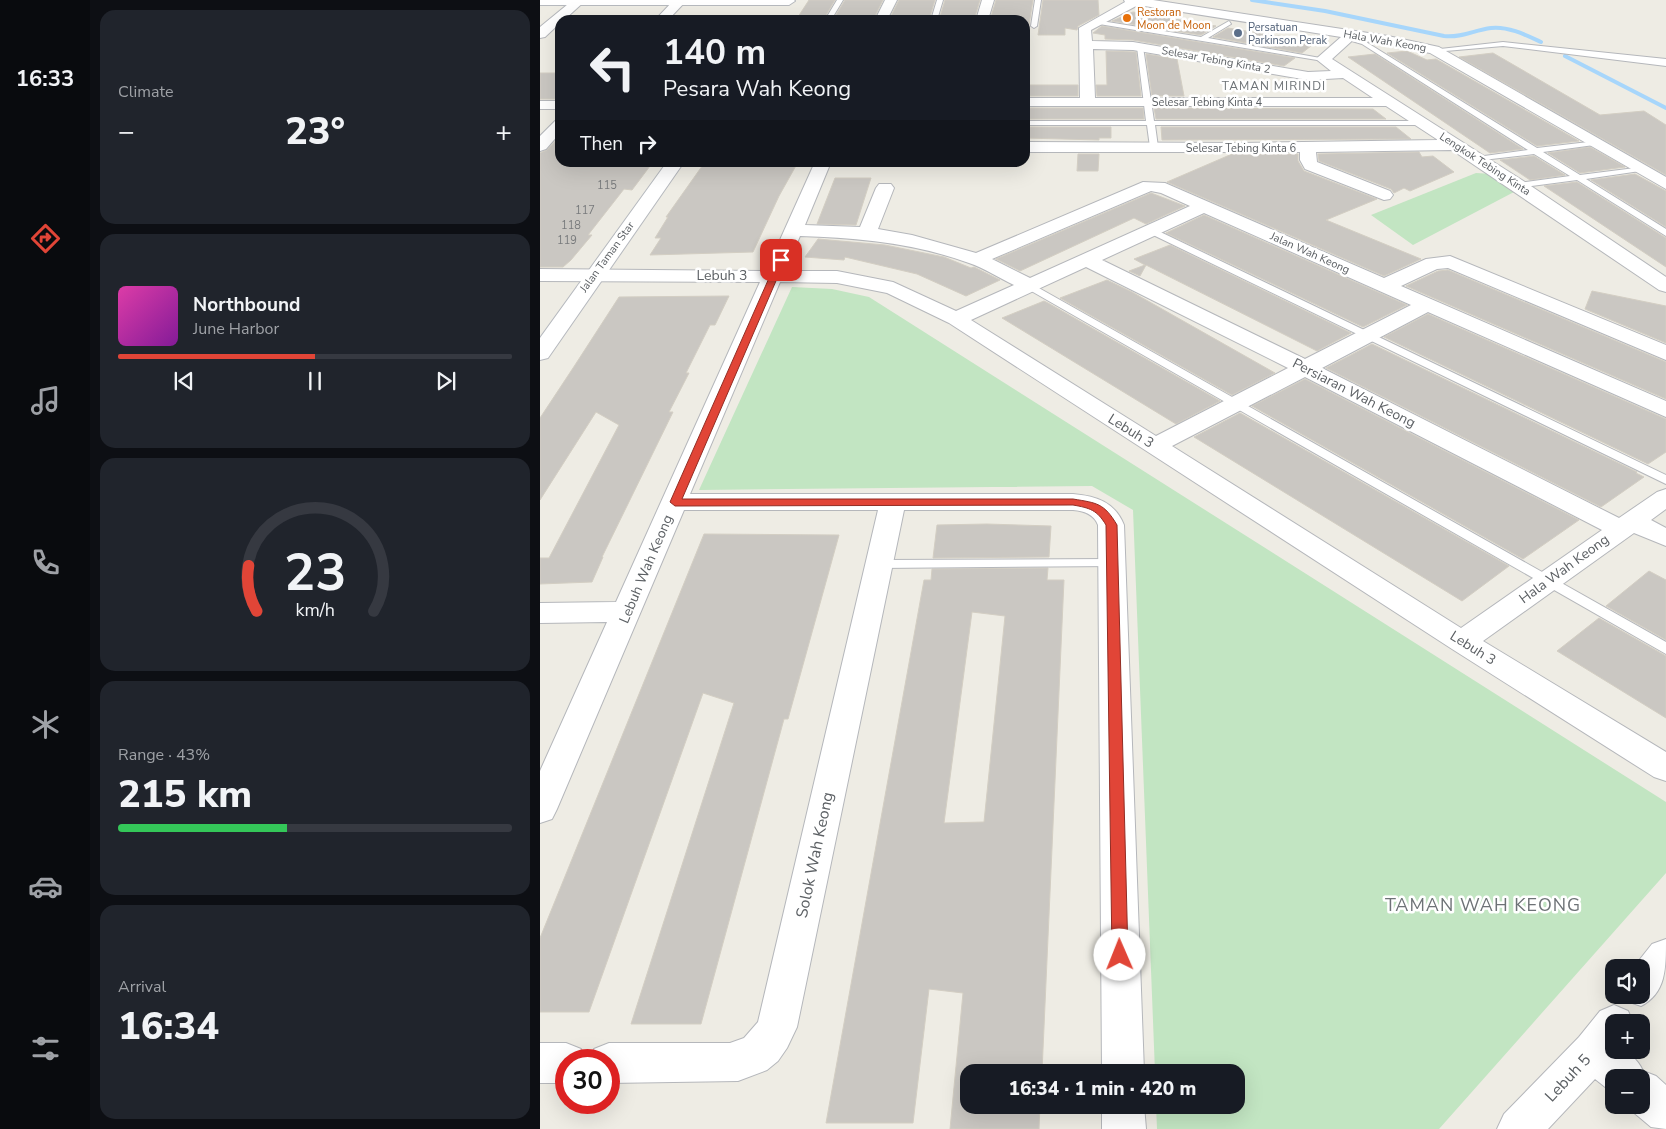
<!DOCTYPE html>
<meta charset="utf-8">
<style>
body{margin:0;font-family:"Nunito Sans",sans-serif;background:#20242c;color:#f1f3f6;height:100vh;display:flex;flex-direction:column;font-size:19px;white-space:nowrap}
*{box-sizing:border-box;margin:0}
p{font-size:16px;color:#9ea1a6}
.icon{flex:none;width:28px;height:28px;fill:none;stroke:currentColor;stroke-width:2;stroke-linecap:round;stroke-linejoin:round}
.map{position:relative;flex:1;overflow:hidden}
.side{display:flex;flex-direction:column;gap:10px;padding:10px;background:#0d0f14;width:450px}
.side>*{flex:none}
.hud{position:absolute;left:15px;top:15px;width:475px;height:152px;border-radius:15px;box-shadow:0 5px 20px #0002;background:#171b24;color:#f1f3f6;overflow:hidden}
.tools{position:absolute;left:1065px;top:959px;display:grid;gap:10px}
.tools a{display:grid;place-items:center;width:45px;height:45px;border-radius:10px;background:#171b24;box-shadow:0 5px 20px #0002;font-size:25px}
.speed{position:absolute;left:15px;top:1049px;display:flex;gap:10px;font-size:25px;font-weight:700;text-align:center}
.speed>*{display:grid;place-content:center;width:65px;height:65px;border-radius:50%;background:#171b24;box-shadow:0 5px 20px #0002;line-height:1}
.speed .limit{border:8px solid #d22;background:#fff;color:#111}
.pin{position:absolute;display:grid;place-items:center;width:42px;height:42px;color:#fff;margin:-21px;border-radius:10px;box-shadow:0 2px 8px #0006}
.me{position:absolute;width:55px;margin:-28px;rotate:359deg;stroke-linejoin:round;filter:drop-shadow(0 0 4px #0008)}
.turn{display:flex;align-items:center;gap:18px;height:105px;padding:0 25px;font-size:22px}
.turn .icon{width:65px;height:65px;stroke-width:2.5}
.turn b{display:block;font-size:35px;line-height:42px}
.then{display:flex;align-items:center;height:48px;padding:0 25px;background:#0003;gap:10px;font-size:19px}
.big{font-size:38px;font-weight:800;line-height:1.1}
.side .card{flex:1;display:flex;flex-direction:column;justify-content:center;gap:8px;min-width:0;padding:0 18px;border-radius:15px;background:#20242c}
.side .dial{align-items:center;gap:0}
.dial svg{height:130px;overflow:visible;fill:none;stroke:#363941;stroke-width:7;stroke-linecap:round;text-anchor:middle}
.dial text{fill:#f1f3f6;stroke:none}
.song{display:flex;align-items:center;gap:15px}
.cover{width:60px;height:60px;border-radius:8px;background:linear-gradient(135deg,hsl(320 70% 55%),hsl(290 70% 35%))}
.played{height:5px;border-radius:2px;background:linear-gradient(90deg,#e14537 50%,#363941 50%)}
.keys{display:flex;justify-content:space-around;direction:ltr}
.heat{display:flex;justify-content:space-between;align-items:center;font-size:28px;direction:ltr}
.charge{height:8px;border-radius:4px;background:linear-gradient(90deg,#34c759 43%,#363941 0)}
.trip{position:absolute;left:420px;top:1064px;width:285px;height:50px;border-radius:15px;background:#171b24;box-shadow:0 5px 20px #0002;font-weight:800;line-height:50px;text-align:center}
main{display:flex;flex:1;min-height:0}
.menu{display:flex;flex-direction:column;width:90px;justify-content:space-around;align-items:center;background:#090b0e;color:#9ea1a6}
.menu .icon{width:35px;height:35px}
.menu .on{color:#e14537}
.menu b{font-size:22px;color:#f1f3f6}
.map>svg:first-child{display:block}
</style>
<main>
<nav class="menu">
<b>16:33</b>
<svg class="icon on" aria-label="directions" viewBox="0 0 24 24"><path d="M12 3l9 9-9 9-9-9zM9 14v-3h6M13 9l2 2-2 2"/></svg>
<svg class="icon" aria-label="music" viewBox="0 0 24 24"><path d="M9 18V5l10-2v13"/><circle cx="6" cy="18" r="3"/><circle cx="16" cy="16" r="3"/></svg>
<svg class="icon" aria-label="phone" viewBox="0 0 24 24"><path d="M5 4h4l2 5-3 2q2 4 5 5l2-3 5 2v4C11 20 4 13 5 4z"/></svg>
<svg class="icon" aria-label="climate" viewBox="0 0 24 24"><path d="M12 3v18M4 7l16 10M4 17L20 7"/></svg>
<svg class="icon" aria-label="car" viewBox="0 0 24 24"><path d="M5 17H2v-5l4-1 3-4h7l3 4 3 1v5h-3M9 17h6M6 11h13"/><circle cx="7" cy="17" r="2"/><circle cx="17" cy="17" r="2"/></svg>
<svg class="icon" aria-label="filters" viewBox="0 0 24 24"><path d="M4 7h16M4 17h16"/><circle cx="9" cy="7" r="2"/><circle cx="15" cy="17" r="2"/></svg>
</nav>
<section class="side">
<div class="card"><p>Climate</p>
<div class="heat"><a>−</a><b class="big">23°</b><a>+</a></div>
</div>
<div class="card">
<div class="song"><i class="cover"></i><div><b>Northbound</b><p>June Harbor</p></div></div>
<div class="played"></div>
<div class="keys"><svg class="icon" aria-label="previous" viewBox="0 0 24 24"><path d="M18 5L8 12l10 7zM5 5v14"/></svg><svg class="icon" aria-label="pause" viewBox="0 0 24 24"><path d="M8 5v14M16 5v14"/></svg><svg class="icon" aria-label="next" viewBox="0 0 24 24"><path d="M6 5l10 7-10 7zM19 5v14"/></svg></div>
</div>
<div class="card dial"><svg viewBox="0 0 100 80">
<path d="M14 69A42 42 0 1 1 86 69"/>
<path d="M14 69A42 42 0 0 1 9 41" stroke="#e14537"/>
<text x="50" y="56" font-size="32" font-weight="700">23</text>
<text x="50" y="72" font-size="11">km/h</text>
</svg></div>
<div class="card"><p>Range · 43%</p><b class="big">215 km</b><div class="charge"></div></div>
<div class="card"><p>Arrival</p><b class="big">16:34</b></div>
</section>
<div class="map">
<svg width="1126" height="1129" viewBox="0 0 1126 1129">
<rect width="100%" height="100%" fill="#eeece4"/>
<path fill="#c2e5c2" d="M936,173L953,174L974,192L873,245L831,215Z
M252,287L292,289L329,297L1126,802V873L899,1129H617L616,1105H696V1072H615L593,510L552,486L159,490Z"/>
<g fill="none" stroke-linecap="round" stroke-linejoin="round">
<path stroke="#a7d6fb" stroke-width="4" d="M712,0L785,11L904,36C922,38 934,30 951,28C968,26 986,35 1001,42
M1025,56L1126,108"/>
</g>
<path fill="#cac7c2" stroke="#d3cec3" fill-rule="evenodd" d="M269,0H295L283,20H256Z
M305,0H343L333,20H293Z
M359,0H395L389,20H349Z
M405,0H440L434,20H399Z
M456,0H493L489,25H485V20H450Z
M503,0H558L559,15L538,26L537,30L525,28V35H498Z
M593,12L676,26L661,35L572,21Z
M562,26L755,58L744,66L593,40L565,39V35L553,33Z
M688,28L776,42L762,53L673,37Z
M566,51L596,52L601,96H557L556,85H567Z
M867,51L887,60L896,59L1039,141L997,146L847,53Z
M953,53L1060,115L1104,111L1126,125V175L919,57Z
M606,54L637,59L644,96H612Z
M835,54L983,149L950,153L808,57Z
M0,73H20L19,99H0Z
M485,85H538V96H485Z
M485,108H603L604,119H485Z
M614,108L833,109L846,119H616Z
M485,127H571V138H559V140L485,138Z
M621,127H856L871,139L622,140Z
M20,136V162H113L92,190L84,189L48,235H52L31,260L23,267H0V153L7,150Z
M1050,147L1085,167L1040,173L1008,153Z
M879,152L882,157L893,156L914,172L870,191L864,188L854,193L851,189L779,161L778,154Z
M538,154H559L558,171H537Z
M692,154H758V161L764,171L837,199L786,220L881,259L844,276L627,182Z
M994,156L1025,175L990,180L960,160Z
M165,162H258L239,196L213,252L110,255L121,238H115L128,217H126Z
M1095,174L1126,191V227L1051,180Z
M295,178H331L316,225L277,224Z
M1037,182L1126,238V267L1004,186Z
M611,193L645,206L606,224L594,218L480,271L456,259Z
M664,215L867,305L823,327L626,233Z
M278,239L345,245L404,257L431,268L434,267L460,280L426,296L377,274L305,257L304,260L265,257Z
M630,245L811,333L777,351L606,265L600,276L589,271L605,265L594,259Z
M908,270L1126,362V399L866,286L898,271Z
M567,280L592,292L735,373L692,395L520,298Z
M1052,291L1126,306V343L1045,309Z
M189,296L175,325H170L146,373H149L129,412H133L62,557H63L52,582L0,584V558H9L79,425L56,412L0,500V418L35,365L79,297Z
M504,301L508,303L680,401L636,424L462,318Z
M888,314L1126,419V452L1108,464L844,337Z
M832,344L1097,472L1096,473L1104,477L1061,507L786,368Z
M765,379L1039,520L983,559L712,406Z
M700,413L969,566L922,601L654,437Z
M447,524L511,526L509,557L393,558L397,525Z
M164,534L299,535L248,719H244L161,1024H91L194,703L163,693L49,1012H0V938Z
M508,568L507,580H524L502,1072H429V1105H500L499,1129H410L423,993L389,989L373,1123H286L384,580H391L392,569ZM432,612L465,616L444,822L404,823Z
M1109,571L1126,580V640L1066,606Z
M1059,618L1126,656V718L1017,651Z"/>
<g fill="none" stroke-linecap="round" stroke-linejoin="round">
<g stroke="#b5b7bb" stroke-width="2">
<path id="lane" d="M297,0H303L291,20H285Z
M397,0H403L397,20H391Z
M495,0H501L497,26L494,28L491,26Z
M555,20L661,37L689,21L691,24L668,38L786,59L783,61L553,23Z
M807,36L826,42L997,148L1057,141L1058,143L1054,145L1003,152L1040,175L1103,167L1104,169L1100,171L1046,179L1126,229V236L1037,180L976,188L975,186L979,183L1030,176L994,154L934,161L933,159L937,157L988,150L822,44L805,39Z
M963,42L1126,59V66L963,46L894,52L891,50Z
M600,45L603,47L614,121H883L887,123L883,125H615L618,147L614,149L610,147L607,125H485V121H606L597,47Z
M610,227L1126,475V484L607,232V228Z
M490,283L1126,642V654L486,288V284Z
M572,559L577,560L579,563L577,566L339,568L332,564L339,560Z"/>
</g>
<g stroke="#b5b7bb" stroke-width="2">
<path id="street" d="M33,0H46L24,20H20V23L5,37L0,38V27Z
M134,0H147L128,20H115Z
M345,0H357L347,20H335Z
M442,0H454L448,20H436Z
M584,0H613L848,36L899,47L1126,177V189L890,53L814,39L792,59L985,182L1126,277V292L1119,290L912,150L776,152L777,162L850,191L853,195L850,199L844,200L765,169L760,160V152H485V142L700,143L898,140L846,106H485V98H540L539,28L585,2ZM598,5L801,37L776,59L791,71L768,72L593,42L552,41L551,30ZM553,49L593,50L768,80L803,78L833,98H555Z
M0,101H20V109H0Z
M20,119V133L6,149L0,151V136L15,121Z
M275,162H291L265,225L320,227L336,188L339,184H351L354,188L338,229L372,235L436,253L603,182L625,183L844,278L886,259L910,256L1126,345V360L908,268L897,269L861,286L1126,401V417L888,312L782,368L1079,518L1117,492L1126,489V509L1111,520L1126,528V546L1094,533L943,641L1126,752V781L1114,777L912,649L409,323L347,293L297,283L240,282L150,494H533C556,496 575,502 584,525L604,1072H562L558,525C554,514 544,511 533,510H364L257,1027L247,1048L238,1061L227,1070L198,1081L69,1083V1060H50L54,1049L69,1043H190L204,1038L218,1022L338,510H144L17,809L12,819L0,823V771L67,622L0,623V603L76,602L220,282L0,281V269L226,271ZM611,191L621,193L650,206L490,278L452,259ZM664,213L871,305L765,359L562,260ZM260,236C318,238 374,243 429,263C444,268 459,278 474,285L416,311L353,282L297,271H245ZM546,267L748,368L616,436L431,320ZM765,377L1062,530L921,628L632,446Z
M1126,939C1126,969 1126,993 1101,1006L1087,1001L1085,995H1101V968H1093L1112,944Z
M1074,1005L1088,1011L1093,1022H1074V1050C1087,1050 1098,1059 1103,1071L1116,1076L1126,1085V1129L1111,1127L1086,1106L1101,1105V1078H1074V1094L1055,1079L1008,1129H957L964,1114L1039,1037L1060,1011Z
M0,1043H26L41,1049L45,1060H26V1083H0Z
M562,1105H604L606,1129H562Z"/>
</g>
<g stroke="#b6b9be" stroke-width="2">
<path id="secondary" d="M0,0H254L255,1L249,5H0Z
M127,162H144L8,358L0,360V338Z"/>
</g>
<use href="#lane" fill="#fff" fill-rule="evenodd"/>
<use href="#street" fill="#fff" fill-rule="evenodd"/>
<use href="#secondary" fill="#fff" fill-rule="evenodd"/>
</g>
<path fill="#e14537" stroke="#922d24" d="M241,258L245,260L142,499H533C557,503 564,503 577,525L588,955L586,960L580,962L575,960L572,955L566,525C557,510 550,508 533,505L135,506L130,502L237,260Z"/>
<circle fill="#e8710a" stroke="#fff" stroke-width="2" cx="587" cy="18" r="5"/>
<circle fill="#5c6f8a" stroke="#fff" stroke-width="2" cx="698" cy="33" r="5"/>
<g text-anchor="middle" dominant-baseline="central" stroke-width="5" stroke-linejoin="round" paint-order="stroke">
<g font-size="11" fill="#c56008" stroke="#fff" text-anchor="start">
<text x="597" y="12">Restoran<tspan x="597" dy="13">Moon de Moon</tspan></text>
</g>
<g font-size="11" fill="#4e5e75" stroke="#fff" text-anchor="start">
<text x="708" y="27">Persatuan<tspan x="708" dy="13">Parkinson Perak</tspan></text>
</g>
<g font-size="11" fill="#5c6064" stroke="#fff">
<text transform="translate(845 41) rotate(10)">Hala Wah Keong</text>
<text transform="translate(676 60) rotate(10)">Selesar Tebing Kinta 2</text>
<text x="667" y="102">Selesar Tebing Kinta 4</text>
<text x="701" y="148">Selesar Tebing Kinta 6</text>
<text transform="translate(945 164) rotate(33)">Lengkok Tebing Kinta</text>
<text transform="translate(770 253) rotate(24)">Jalan Wah Keong</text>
<text transform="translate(67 257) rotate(-54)">Jalan Taman Star</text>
</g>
<g font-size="11" fill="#787a7c">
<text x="67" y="185">115</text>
<text x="45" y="210">117</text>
<text x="31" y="225">118</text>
<text x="27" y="240">119</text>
</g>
<g font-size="12" letter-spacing="1" fill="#6d7276" stroke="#fff">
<text x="734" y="86">TAMAN MIRINDI</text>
</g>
<g font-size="14" fill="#5c6064" stroke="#fff">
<text x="182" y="275">Lebuh 3</text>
<text transform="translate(814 393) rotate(27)">Persiaran Wah Keong</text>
<text transform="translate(591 431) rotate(32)">Lebuh 3</text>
<text transform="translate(106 569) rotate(-67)">Lebuh Wah Keong</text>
<text transform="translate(1024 569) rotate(-36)">Hala Wah Keong</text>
<text transform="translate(933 648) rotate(32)">Lebuh 3</text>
</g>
<g font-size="16" fill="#5c6064" stroke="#fff">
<text transform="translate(275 855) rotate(-78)">Solok Wah Keong</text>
<text transform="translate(1028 1078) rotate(-47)">Lebuh 5</text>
</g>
<g font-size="18" letter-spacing="1" fill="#6d7276" stroke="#fff">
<text x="943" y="905">TAMAN WAH KEONG</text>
</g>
</g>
</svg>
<div class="tools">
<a><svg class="icon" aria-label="sound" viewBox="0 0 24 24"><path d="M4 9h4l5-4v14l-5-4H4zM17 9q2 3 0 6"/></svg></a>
<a>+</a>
<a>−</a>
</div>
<div class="speed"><div class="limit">30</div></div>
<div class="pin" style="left:241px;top:260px;background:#d93025"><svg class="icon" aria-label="arrive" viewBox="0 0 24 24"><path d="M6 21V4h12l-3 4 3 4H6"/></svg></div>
<svg class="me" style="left:580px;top:955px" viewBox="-20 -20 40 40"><circle r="19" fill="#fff"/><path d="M0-13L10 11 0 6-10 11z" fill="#e14537"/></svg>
<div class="trip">16:34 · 1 min · 420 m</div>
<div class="hud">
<div class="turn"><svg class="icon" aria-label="left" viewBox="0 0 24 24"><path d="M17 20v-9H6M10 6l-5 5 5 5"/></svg><div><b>140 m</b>Pesara Wah Keong</div></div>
<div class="then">Then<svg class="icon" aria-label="right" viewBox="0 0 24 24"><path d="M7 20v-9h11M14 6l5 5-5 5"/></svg></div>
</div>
</div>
</main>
